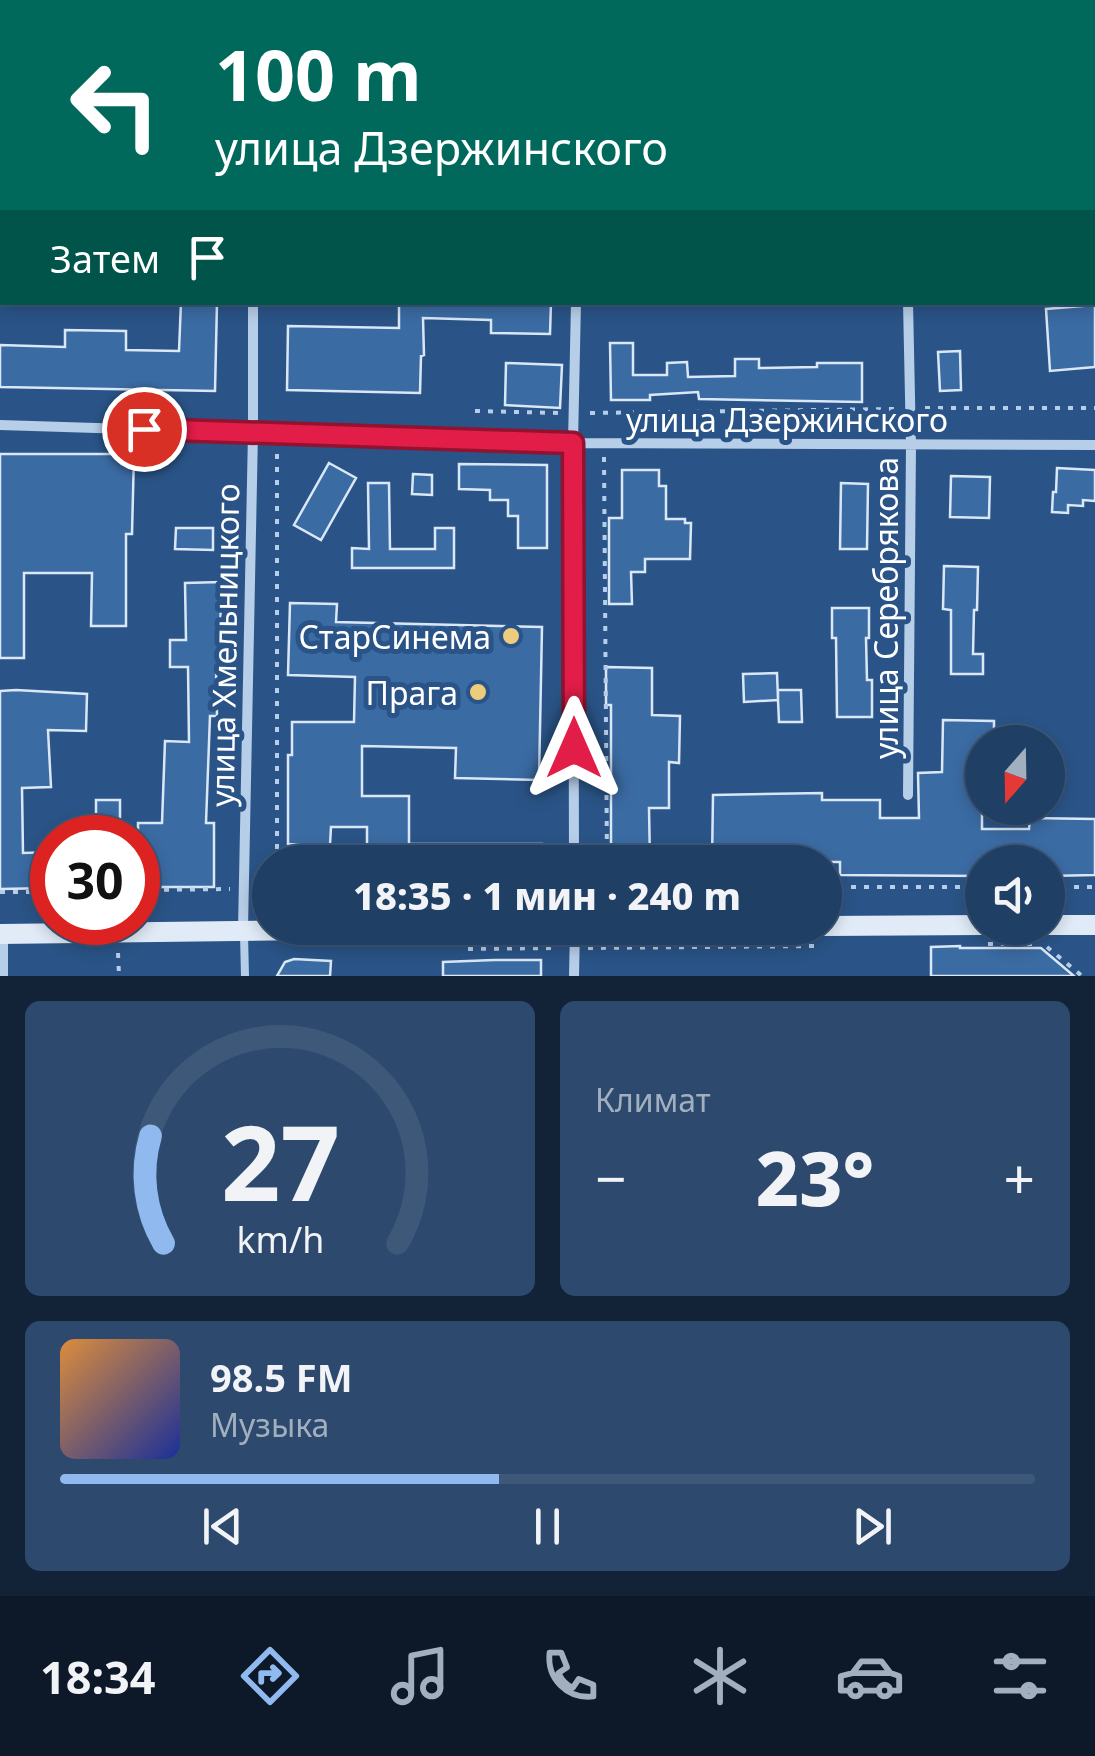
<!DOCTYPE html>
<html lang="ru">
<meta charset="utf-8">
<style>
body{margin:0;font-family:"Noto Sans",sans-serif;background:#2d4a6e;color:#f1f3f6;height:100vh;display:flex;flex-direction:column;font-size:38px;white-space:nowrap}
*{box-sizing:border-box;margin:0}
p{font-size:32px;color:#a2afbf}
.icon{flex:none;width:55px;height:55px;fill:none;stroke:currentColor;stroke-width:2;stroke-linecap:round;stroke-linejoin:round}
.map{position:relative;height:976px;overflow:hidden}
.sheet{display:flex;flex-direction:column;gap:25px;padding:25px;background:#122338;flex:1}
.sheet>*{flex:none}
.guide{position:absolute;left:0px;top:0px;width:1095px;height:305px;box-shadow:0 5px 15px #0003,0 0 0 2px #3d5879;background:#00695c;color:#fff;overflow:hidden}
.needle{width:65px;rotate:200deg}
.fabs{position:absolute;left:965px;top:725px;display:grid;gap:20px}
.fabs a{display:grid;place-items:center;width:100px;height:100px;border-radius:50%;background:#203f65;box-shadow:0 5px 15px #0003,0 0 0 2px #3d5879;font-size:50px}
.speed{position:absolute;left:30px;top:815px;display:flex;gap:20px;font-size:50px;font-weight:700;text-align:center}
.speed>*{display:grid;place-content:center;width:130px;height:130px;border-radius:50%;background:#203f65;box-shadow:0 5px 15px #0003,0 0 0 2px #3d5879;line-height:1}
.speed .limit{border:15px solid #d22;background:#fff;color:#111}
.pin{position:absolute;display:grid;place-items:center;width:85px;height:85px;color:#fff;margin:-42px;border:5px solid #fff;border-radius:50%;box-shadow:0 2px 10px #0007}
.me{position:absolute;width:110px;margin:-55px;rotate:0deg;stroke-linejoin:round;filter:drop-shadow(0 0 8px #0008)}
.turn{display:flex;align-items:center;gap:35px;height:210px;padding:0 50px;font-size:45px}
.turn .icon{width:130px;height:130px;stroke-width:2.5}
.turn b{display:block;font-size:70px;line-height:85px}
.then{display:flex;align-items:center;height:95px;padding:0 50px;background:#0003;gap:20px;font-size:38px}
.big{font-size:75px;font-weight:800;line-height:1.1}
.sheet .widget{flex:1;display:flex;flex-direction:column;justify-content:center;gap:15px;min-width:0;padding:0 35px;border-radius:15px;background:#2d4a6e}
.sheet .dial{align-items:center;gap:0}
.dial svg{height:260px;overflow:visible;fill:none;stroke:#3d5879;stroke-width:7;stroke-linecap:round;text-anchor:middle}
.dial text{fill:#f1f3f6;stroke:none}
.song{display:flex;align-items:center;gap:30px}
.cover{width:120px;height:120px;border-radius:15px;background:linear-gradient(135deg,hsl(30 70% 55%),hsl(230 70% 35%))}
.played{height:10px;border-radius:5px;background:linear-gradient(90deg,#90b9f0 45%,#3d5879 45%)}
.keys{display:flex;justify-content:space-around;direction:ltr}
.heat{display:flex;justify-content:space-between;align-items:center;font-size:55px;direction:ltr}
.sheet .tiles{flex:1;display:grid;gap:25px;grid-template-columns:1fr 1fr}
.widget:last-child{grid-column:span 2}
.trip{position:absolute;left:252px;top:845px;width:590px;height:100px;border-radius:50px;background:#203f65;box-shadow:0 5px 15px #0003,0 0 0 2px #3d5879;font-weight:800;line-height:100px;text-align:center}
.tab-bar{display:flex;height:160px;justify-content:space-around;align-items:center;background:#0d1928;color:#a2afbf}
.tab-bar .icon{width:70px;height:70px}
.tab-bar .selected{color:#90b9f0}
.tab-bar b{font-size:45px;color:#f1f3f6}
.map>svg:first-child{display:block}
</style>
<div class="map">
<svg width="1095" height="976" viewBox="0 0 1095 976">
<rect width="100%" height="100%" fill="#2a5487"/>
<path fill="#3b6ba3" stroke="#dae7f6" stroke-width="2.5" d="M181,302H217L215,391L0,387V345L65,347V330L126,331V350L179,351Z
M399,302H551L550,334L491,333V320L423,318L424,355L421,356L420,393L287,390L288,326L399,328Z
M1095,305V367L1050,371L1046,309Z
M610,343H633V375H667V363L687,362L688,377L735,376V359H759V368L817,367V363H862V402L699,399L698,392L650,395V400H611Z
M960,351L961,390L940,391L938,352Z
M506,363L562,365L560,408L505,405Z
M0,454H134L132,534H126V626H91L92,573H24V658H0Z
M329,463L356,478L321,540L294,525Z
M459,464L547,465V548H518V516H508V500H490V490L459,489Z
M1057,468L1095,470V501L1083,500V506L1068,505V513L1052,512L1053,492H1056Z
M622,470H659V486H666V519H685V523H691L690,559H645V572H631L632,604H609V518H622Z
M413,474L432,475V495L412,494Z
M951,476L990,477L989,518L950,517Z
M368,483H389L390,549H435V528H454V568H352V548L369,549Z
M841,483L868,484L867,549H840Z
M176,528H213V550L175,549Z
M944,566L978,567L977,610H974L973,654H983V674H951V610L943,609Z
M221,582L220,667H216L217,716H210L206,823H214V887H138V823H162L165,741L189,742L188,667H170V640H186L185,583Z
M290,603L337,604L336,622L542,627L539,780L455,778L456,748L362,746V796H409V844H542V862H367V827H331L330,845L288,844V755H292V722H354L355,677L288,675Z
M832,608H869V638H866L867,680H872V717H837L836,638H832Z
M606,667L652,668V715L680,716L679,763L669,762V808H649L650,862H611V705H606Z
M777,673L778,699V690H801L802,722H779L778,700L744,702L743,674Z
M16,690L87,694L86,731L48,730L51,787L22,788L23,853L52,852V888L0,889V691Z
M943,720L994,721V742H982V829H1029L1030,818L1095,819V875L1048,876V862H982V876L840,875V862H712L713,795L822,793V800H880V818H919L918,773L942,772Z
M96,800H120V838H96Z
M960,946V948H1041L1074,976H931V947Z
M294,959L331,961L330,976H277L285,962Z
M494,960H541V976H443V962Z"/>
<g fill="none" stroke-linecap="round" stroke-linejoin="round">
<path stroke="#b7cee8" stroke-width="4" stroke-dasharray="5 8" stroke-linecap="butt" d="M1078,0L1079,2
M1092,81L1095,95
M925,408H1095
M475,411L560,413
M590,413L895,409
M604,457L607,862
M277,862V447
M825,887H982
M1048,887H1095
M138,890L230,889
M0,892H52
M988,944H1038
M1047,947L1082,976
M588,948L819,946
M468,949L559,948
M118,953L119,976"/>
<path stroke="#b7cee8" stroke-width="8" d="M244,934L245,976
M4,976V936"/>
<path stroke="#b7cee8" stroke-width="10" d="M252,0V2
M902,0V2
M582,2V0
M908,302L911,445L908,795
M0,425L573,443L1095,445
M574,862L573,443L576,302
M243,929L253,432V302
M574,976L575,928"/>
<path stroke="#e0ebf7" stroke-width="20" d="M1048,925H1095
M825,926L982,925
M0,934L463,928"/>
</g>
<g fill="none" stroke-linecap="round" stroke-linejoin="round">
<g stroke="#92132f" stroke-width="25">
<path id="route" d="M144,429L573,443L574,748"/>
</g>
<use href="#route" stroke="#e11d48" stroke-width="18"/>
</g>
<g fill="#eecc7e" stroke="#2a5487" stroke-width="4">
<circle cx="511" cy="636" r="10"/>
<circle cx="478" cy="692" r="10"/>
</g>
<g text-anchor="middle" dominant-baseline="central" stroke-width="10" stroke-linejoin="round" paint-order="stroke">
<g font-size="32" fill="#fff" stroke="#2a5487">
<text x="787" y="419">улица Дзержинского</text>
<text transform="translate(885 608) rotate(-90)">улица Серебрякова</text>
<text transform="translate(224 645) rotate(-89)">улица Хмельницкого</text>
</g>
<g font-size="32" fill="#fff" stroke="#2a5487" text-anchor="end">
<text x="491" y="636">СтарСинема</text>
<text x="458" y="692">Прага</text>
</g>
</g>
</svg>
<div class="fabs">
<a><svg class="needle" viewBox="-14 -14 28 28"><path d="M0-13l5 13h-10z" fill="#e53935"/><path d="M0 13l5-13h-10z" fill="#a2afbf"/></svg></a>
<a><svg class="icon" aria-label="sound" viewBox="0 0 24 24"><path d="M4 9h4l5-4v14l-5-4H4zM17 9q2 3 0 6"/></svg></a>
</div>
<div class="speed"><div class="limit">30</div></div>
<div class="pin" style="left:144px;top:429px;background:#d93025"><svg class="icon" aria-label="arrive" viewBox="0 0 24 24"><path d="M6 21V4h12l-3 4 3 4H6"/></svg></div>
<svg class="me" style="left:574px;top:748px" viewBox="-20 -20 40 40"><path d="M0-17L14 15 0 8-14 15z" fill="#e11d48" stroke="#fff" stroke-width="4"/></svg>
<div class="trip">18:35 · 1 мин · 240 m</div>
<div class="guide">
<div class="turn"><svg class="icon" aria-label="left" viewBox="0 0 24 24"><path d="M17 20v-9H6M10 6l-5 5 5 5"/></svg><div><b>100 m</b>улица Дзержинского</div></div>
<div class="then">Затем<svg class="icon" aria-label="arrive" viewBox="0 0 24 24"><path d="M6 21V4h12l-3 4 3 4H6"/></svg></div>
</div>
</div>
<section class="sheet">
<div class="tiles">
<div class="widget dial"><svg viewBox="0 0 100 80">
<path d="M14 69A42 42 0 1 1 86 69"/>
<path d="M14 69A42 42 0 0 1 10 36" stroke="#90b9f0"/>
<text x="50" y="56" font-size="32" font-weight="700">27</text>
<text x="50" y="72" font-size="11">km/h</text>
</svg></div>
<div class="widget"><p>Климат</p>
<div class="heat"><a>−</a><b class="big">23°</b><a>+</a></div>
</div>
<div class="widget">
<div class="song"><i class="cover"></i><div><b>98.5 FM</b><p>Музыка</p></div></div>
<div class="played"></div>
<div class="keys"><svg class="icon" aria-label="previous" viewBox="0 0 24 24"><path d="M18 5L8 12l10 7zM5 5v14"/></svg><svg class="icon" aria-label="pause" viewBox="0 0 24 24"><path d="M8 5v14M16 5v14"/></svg><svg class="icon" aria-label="next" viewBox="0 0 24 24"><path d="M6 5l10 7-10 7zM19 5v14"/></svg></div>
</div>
</div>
</section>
<nav class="tab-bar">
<b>18:34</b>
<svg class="icon selected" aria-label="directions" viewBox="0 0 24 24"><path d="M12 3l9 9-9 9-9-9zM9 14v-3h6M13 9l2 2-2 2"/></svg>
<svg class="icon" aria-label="music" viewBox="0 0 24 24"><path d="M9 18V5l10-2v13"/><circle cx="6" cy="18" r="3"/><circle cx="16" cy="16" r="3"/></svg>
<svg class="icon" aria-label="phone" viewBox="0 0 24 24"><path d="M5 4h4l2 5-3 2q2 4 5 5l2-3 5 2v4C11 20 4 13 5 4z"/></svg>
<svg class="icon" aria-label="climate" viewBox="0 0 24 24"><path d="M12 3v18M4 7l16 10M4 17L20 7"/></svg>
<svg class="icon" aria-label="car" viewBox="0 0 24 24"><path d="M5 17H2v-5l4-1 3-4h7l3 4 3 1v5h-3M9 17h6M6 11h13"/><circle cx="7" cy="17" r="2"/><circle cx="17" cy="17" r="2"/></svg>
<svg class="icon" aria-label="filters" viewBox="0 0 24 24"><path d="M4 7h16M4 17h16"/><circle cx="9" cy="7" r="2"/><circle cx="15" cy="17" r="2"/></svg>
</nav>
